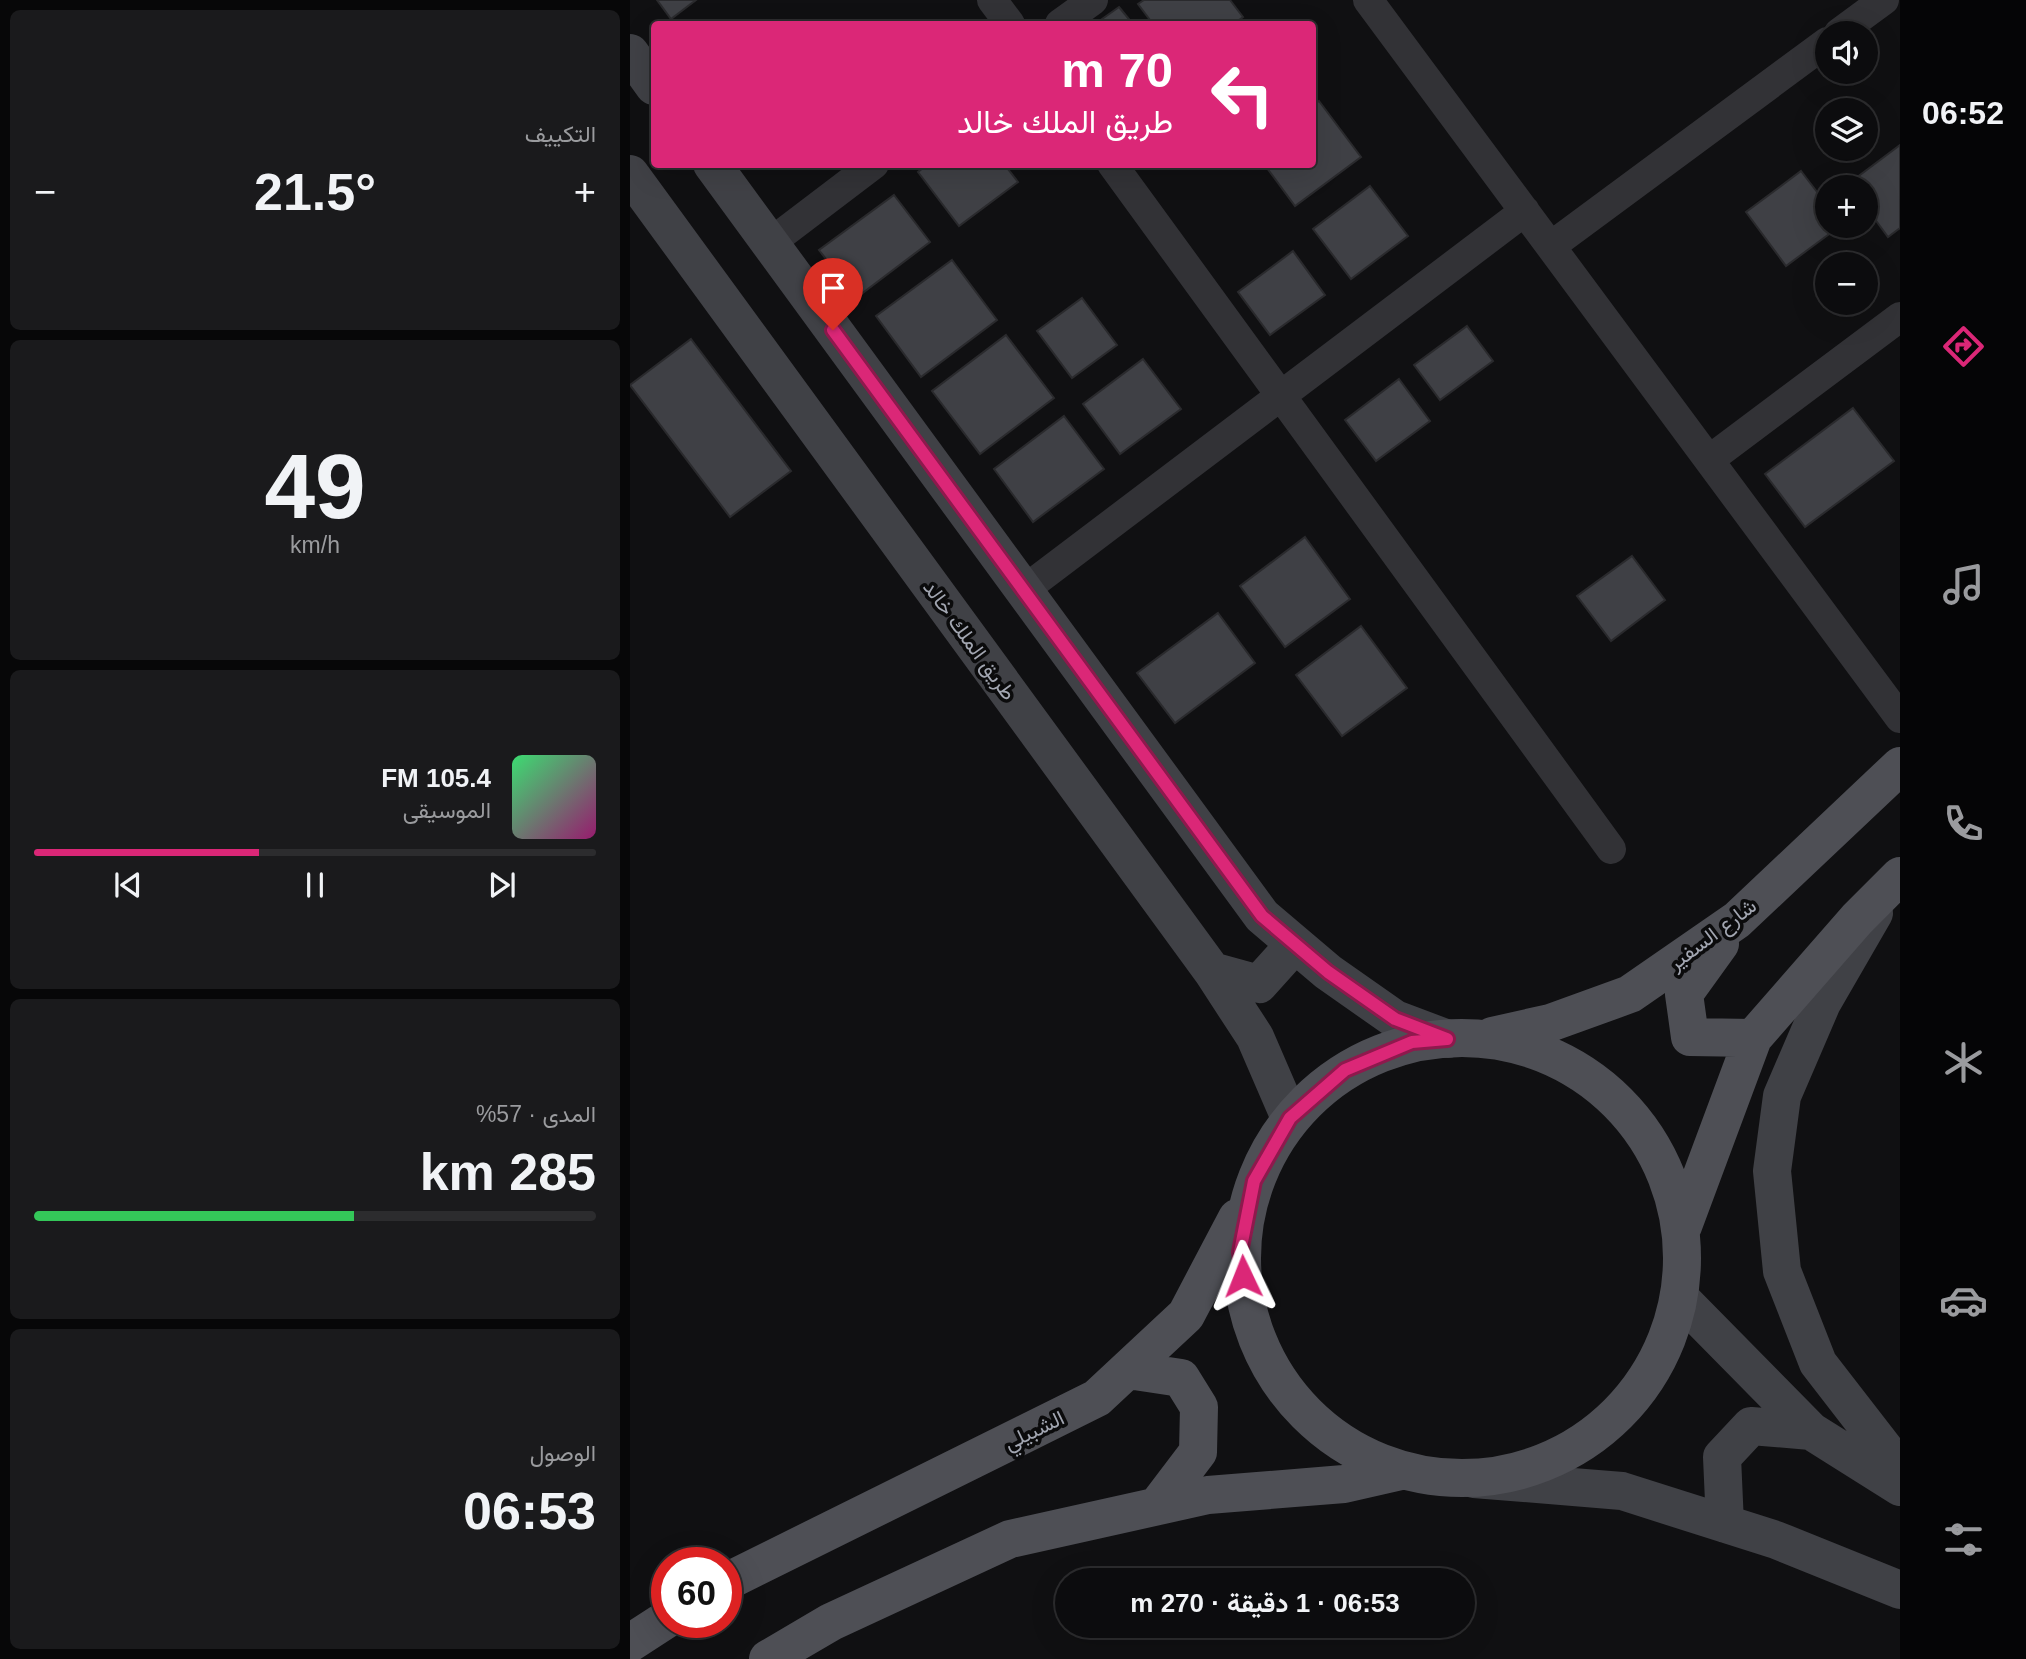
<!DOCTYPE html>
<html lang="ar">
<meta charset="utf-8">
<style>
body{margin:0;font-family:Helvetica,Vazirmatn,sans-serif;background:#1a1a1c;color:#f1f3f6;direction:rtl;height:100vh;display:flex;flex-direction:column;font-size:26px;white-space:nowrap}
*{box-sizing:border-box;margin:0}
p{font-size:23px;color:#9a9b9e}
.icon{flex:none;width:38px;height:38px;fill:none;stroke:currentColor;stroke-width:2;stroke-linecap:round;stroke-linejoin:round}
.map{position:relative;flex:1;overflow:hidden;direction:ltr}
.drawer{display:flex;flex-direction:column;gap:10px;padding:10px;background:#070708;width:630px}
.drawer>*{flex:none}
.top-card{position:absolute;left:21px;top:21px;width:665px;height:147px;border-radius:7px;box-shadow:0 7px 28px #0002,0 0 0 2px #2c2c2e;direction:rtl;background:#db2777;color:#fff;overflow:hidden}
.controls{position:absolute;left:1185px;top:21px;display:grid;gap:14px}
.controls a{display:grid;place-items:center;width:63px;height:63px;border-radius:50%;background:#0c0c0e;box-shadow:0 7px 28px #0002,0 0 0 2px #2c2c2e;font-size:35px}
.speed{position:absolute;left:21px;top:1547px;display:flex;gap:14px;font-size:35px;font-weight:700;text-align:center}
.speed>*{display:grid;place-content:center;width:91px;height:91px;border-radius:50%;background:#0c0c0e;box-shadow:0 7px 28px #0002,0 0 0 2px #2c2c2e;line-height:1}
.speed .limit{border:10px solid #d22;background:#fff;color:#111}
.pin{position:absolute;display:grid;place-items:center;width:60px;height:60px;color:#fff;margin:-72px -30px;border-radius:50% 50% 50% 0;rotate:-45deg;box-shadow:0 0 7px #0007}
.pin .icon{rotate:45deg}
.me{position:absolute;width:77px;margin:-38px;rotate:358deg;stroke-linejoin:round;filter:drop-shadow(0 0 5px #0008)}
.turn{display:flex;align-items:center;gap:24px;height:147px;padding:0 28px;font-size:32px}
.turn .icon{width:91px;height:91px;stroke-width:2.5}
.turn b{display:block;font-size:49px;line-height:60px}
.big{font-size:52px;font-weight:700;line-height:1.1}
.drawer .widget{flex:1;display:flex;flex-direction:column;justify-content:center;gap:10px;min-width:0;padding:0 24px;border-radius:10px;background:#1a1a1c}
.drawer .dial{align-items:center;gap:0}
.dial b{font-size:91px;line-height:1}
.song{display:flex;align-items:center;gap:21px}
.cover{width:84px;height:84px;border-radius:10px;background:linear-gradient(135deg,hsl(140 70% 55%),hsl(320 70% 35%))}
.played{height:7px;border-radius:4px;background:linear-gradient(90deg,#db2777 40%,#2c2c2e 40%)}
.keys{display:flex;justify-content:space-around;direction:ltr}
.heat{display:flex;justify-content:space-between;align-items:center;font-size:38px;direction:ltr}
.charge{height:10px;border-radius:5px;background:linear-gradient(90deg,#34c759 57%,#2c2c2e 0)}
.trip{position:absolute;left:425px;top:1568px;width:420px;height:70px;border-radius:35px;background:#0c0c0e;box-shadow:0 7px 28px #0002,0 0 0 2px #2c2c2e;font-weight:700;line-height:70px;text-align:center;direction:rtl}
main{display:flex;flex:1;min-height:0}
.dock{display:flex;flex-direction:column;width:126px;justify-content:space-around;align-items:center;background:#050506;color:#9a9b9e}
.dock .icon{width:49px;height:49px}
.dock .active{color:#db2777}
.dock b{font-size:32px;color:#f1f3f6}
.map>svg:first-child{display:block}
</style>
<main>
<nav class="dock">
<b>06:52</b>
<svg class="icon active" aria-label="directions" viewBox="0 0 24 24"><path d="M12 3l9 9-9 9-9-9zM9 14v-3h6M13 9l2 2-2 2"/></svg>
<svg class="icon" aria-label="music" viewBox="0 0 24 24"><path d="M9 18V5l10-2v13"/><circle cx="6" cy="18" r="3"/><circle cx="16" cy="16" r="3"/></svg>
<svg class="icon" aria-label="phone" viewBox="0 0 24 24"><path d="M5 4h4l2 5-3 2q2 4 5 5l2-3 5 2v4C11 20 4 13 5 4z"/></svg>
<svg class="icon" aria-label="climate" viewBox="0 0 24 24"><path d="M12 3v18M4 7l16 10M4 17L20 7"/></svg>
<svg class="icon" aria-label="car" viewBox="0 0 24 24"><path d="M5 17H2v-5l4-1 3-4h7l3 4 3 1v5h-3M9 17h6M6 11h13"/><circle cx="7" cy="17" r="2"/><circle cx="17" cy="17" r="2"/></svg>
<svg class="icon" aria-label="filters" viewBox="0 0 24 24"><path d="M4 7h16M4 17h16"/><circle cx="9" cy="7" r="2"/><circle cx="15" cy="17" r="2"/></svg>
</nav>
<div class="map">
<svg width="1270" height="1659" viewBox="0 0 1270 1659">
<rect width="100%" height="100%" fill="#101012"/>
<path fill="#3f4045" stroke="#2a2a2d" stroke-width="2" d="M27,0H66L41,19Z
M514,0H600L613,17L604,24H523L508,4Z
M489,7L503,24H465Z
M689,101L731,157L665,206L634,164H682V106Z
M1270,145V228L1258,237L1236,207V187H1220L1218,184Z
M298,164H374L388,182L329,226L288,172Z
M1171,171L1197,205V226H1210L1156,266L1116,212Z
M740,186L778,236L721,279L683,229Z
M264,195L300,242L226,298L189,250Z
M663,251L695,295L640,335L608,292Z
M322,260L367,320L291,377L246,316Z
M452,298L487,345L442,378L407,331Z
M837,326L863,361L810,400L784,365Z
M376,335L424,398L350,454L302,391Z
M61,339L161,471L100,517L0,385Z
M513,359L551,409L490,454L453,404Z
M769,379L800,421L746,461L715,420Z
M1223,408L1264,461L1175,527L1135,474Z
M434,416L474,469L403,522L364,469Z
M675,537L720,599L655,647L610,586Z
M1002,556L1035,600L981,641L947,596Z
M588,613L625,663L545,723L507,673Z
M731,626L777,688L712,736L666,675Z"/>
<g fill="none" stroke-linecap="round" stroke-linejoin="round">
<path stroke="#323236" stroke-width="30" d="M362,0L380,24
M738,0L1270,718
M430,24L463,0
M1209,33L1254,0
M482,164L981,849
M140,243L244,164
M921,246L1197,42
M1079,460L1270,317
M394,590L895,211"/>
<path stroke="#404146" stroke-width="38" d="M0,53L24,86
M82,164L632,916L698,972L765,1019L818,1039
M0,174L582,971L625,1037L660,1118
M1244,913L1192,1003L1152,1096L1142,1171L1152,1271L1188,1363L1256,1451L1270,1464
M582,971L629,984L665,944
M1051,1299L1181,1431L1270,1487
M844,1479L992,1491L1146,1540L1270,1590
M1095,1524L1092,1457L1121,1426L1181,1431"/>
<path stroke="#4e4f55" stroke-width="38" d="M1090,944L1054,994L1060,1037L1123,1038
M862,1036L920,1023L1000,994L1107,920L1270,766
M612 1258a220 220 0 1 1 440 0a220 220 0 1 1-440 0Z
M1053,1226L1123,1038L1227,919L1270,876
M498,1370L551,1378L569,1407L568,1452L527,1506
M96,1582L467,1398L556,1315L607,1218
M0,1643L37,1619
M138,1659L201,1622L380,1539L578,1495L714,1484L771,1471"/>
</g>
<g fill="none" stroke-linecap="round" stroke-linejoin="round">
<g stroke="#8e194d" stroke-width="18">
<path id="route" d="M203,330L632,916L698,972L765,1019L817,1039L782,1042L715,1070L660,1118L624,1181L610,1252L613,1276"/>
</g>
<use href="#route" stroke="#db2777" stroke-width="12"/>
</g>
<g text-anchor="middle" dominant-baseline="central" stroke-width="7" stroke-linejoin="round" paint-order="stroke">
<g font-size="21" fill="#a2a6b1" stroke="#0b0b0c">
<text transform="translate(340 640) rotate(54)">طريق الملك خالد</text>
<text transform="translate(1082 934) rotate(-37)">شارع السفير</text>
<text transform="translate(404 1430) rotate(-26)">الشبيلي</text>
</g>
</g>
</svg>
<div class="controls">
<a><svg class="icon" aria-label="sound" viewBox="0 0 24 24"><path d="M4 9h4l5-4v14l-5-4H4zM17 9q2 3 0 6"/></svg></a>
<a><svg class="icon" aria-label="layers" viewBox="0 0 24 24"><path d="M12 4l9 5-9 5-9-5zM3 14l9 5 9-5"/></svg></a>
<a>+</a>
<a>−</a>
</div>
<div class="speed"><div class="limit">60</div></div>
<div class="pin" style="left:203px;top:330px;background:#d93025"><svg class="icon" aria-label="arrive" viewBox="0 0 24 24"><path d="M6 21V4h12l-3 4 3 4H6"/></svg></div>
<svg class="me" style="left:613px;top:1276px" viewBox="-20 -20 40 40"><path d="M0-17L14 15 0 8-14 15z" fill="#db2777" stroke="#fff" stroke-width="4"/></svg>
<div class="trip">06:53 · 1 دقيقة · 270 m</div>
<div class="top-card">
<div class="turn"><svg class="icon" aria-label="left" viewBox="0 0 24 24"><path d="M17 20v-9H6M10 6l-5 5 5 5"/></svg><div><b>70 m</b>طريق الملك خالد</div></div>
</div>
</div>
<section class="drawer">
<div class="widget"><p>التكييف</p>
<div class="heat"><a>−</a><b class="big">21.5°</b><a>+</a></div>
</div>
<div class="widget dial"><b>49</b><p>km/h</p></div>
<div class="widget">
<div class="song"><i class="cover"></i><div><b>105.4 FM</b><p>الموسيقى</p></div></div>
<div class="played"></div>
<div class="keys"><svg class="icon" aria-label="previous" viewBox="0 0 24 24"><path d="M18 5L8 12l10 7zM5 5v14"/></svg><svg class="icon" aria-label="pause" viewBox="0 0 24 24"><path d="M8 5v14M16 5v14"/></svg><svg class="icon" aria-label="next" viewBox="0 0 24 24"><path d="M6 5l10 7-10 7zM19 5v14"/></svg></div>
</div>
<div class="widget"><p>المدى · 57%</p><b class="big">285 km</b><div class="charge"></div></div>
<div class="widget"><p>الوصول</p><b class="big">06:53</b></div>
</section>
</main>
